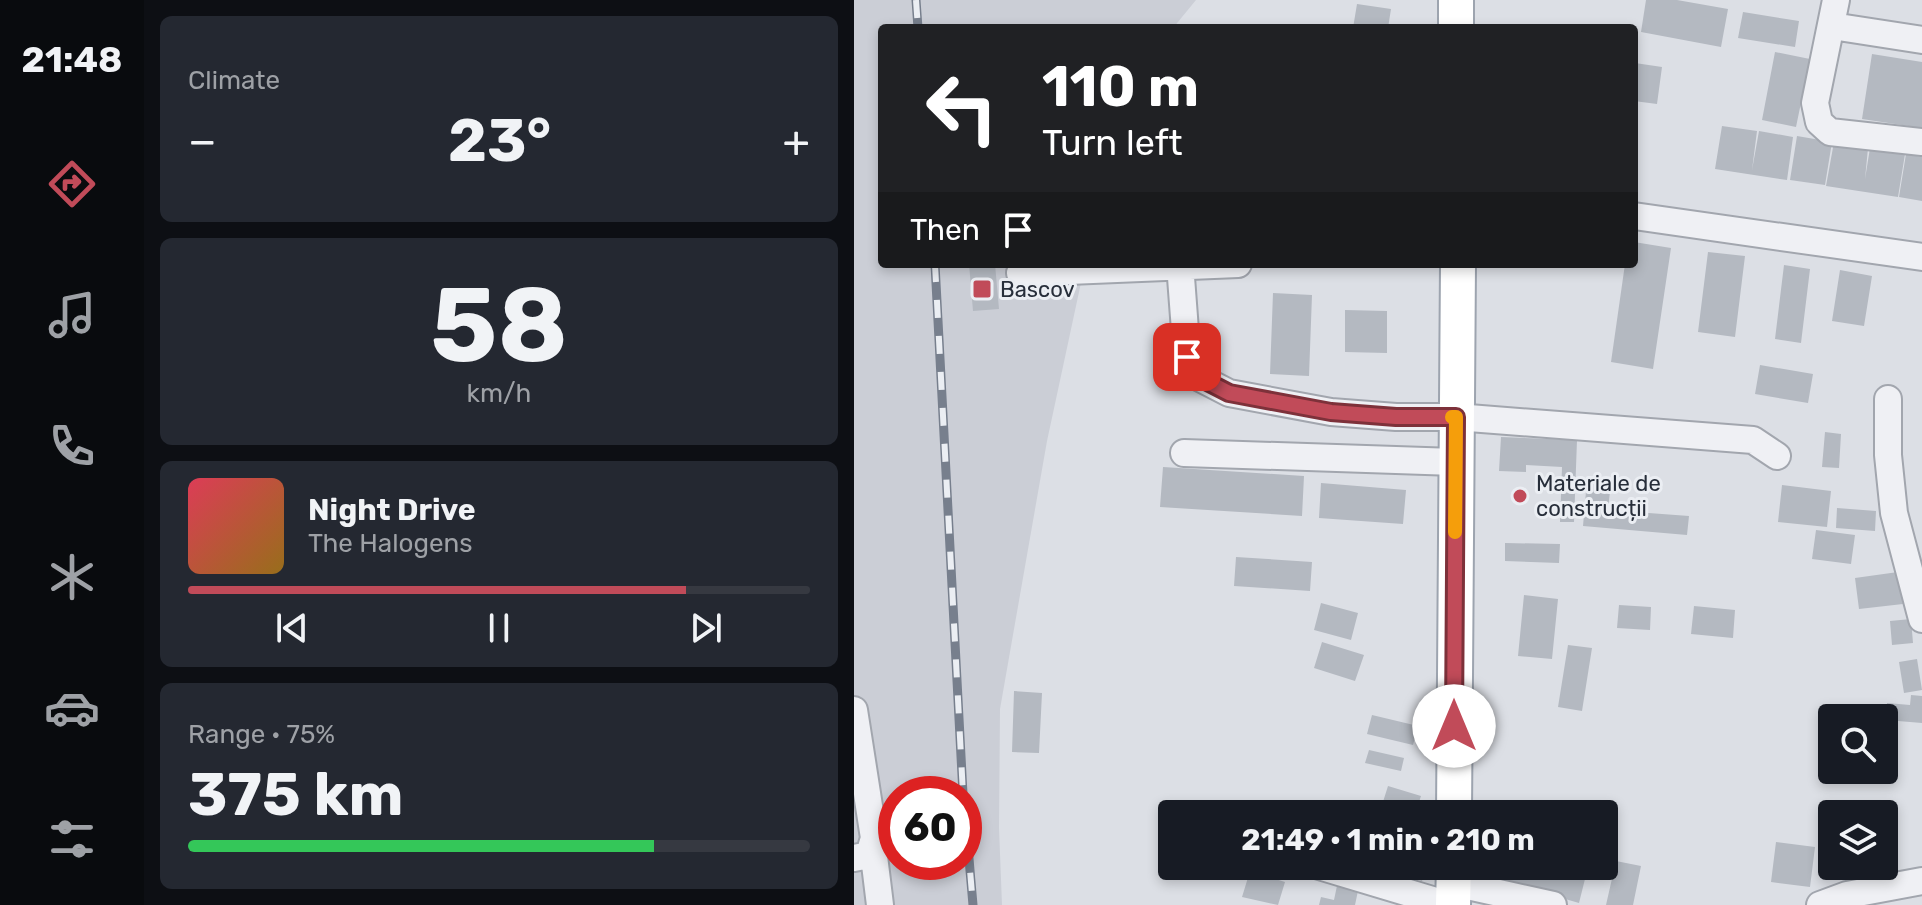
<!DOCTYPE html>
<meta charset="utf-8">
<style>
body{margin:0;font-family:Rubik,sans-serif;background:#242831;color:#f1f3f6;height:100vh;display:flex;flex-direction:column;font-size:30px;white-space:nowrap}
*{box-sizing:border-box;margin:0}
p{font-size:26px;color:#9ea1a6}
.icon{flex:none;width:44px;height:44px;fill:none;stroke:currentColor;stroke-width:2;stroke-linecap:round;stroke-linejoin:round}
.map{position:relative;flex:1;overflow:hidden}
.sheet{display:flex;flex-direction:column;gap:16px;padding:16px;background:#0d0f14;width:710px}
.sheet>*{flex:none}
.guide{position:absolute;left:24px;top:24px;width:760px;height:244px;border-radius:8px;box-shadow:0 4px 12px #0003;background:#202124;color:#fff;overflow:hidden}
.tools{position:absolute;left:964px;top:704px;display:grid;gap:16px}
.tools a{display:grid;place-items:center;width:80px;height:80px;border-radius:8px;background:#171b24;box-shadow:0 4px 12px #0003;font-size:40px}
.speed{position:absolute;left:24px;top:776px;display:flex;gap:16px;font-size:40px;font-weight:700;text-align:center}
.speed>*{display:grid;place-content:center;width:104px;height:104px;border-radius:50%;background:#171b24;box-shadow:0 4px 12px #0003;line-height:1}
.speed .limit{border:12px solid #d22;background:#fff;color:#111}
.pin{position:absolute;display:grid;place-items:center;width:68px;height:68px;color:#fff;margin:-34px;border-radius:16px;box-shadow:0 4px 12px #0006}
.me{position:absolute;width:88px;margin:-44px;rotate:0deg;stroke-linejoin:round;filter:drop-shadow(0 0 6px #0008)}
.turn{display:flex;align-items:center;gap:28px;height:168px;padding:0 32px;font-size:36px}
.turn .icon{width:104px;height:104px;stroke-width:2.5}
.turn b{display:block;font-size:56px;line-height:68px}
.then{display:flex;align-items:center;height:76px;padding:0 32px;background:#0003;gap:16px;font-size:30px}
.big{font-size:60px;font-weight:700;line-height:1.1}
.sheet .widget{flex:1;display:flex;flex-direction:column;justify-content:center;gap:12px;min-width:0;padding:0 28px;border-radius:12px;background:#242831}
.sheet .dial{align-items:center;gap:0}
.dial b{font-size:104px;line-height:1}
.song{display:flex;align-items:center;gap:24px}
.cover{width:96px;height:96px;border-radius:12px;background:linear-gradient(135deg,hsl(350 70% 55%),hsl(40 70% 35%))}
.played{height:8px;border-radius:4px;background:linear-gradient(90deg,#c14b59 80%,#363941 80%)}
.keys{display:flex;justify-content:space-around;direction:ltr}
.heat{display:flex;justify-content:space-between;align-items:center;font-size:44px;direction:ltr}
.charge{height:12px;border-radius:6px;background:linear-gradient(90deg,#34c759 75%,#363941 0)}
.trip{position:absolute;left:304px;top:800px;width:460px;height:80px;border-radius:8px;background:#171b24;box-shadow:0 4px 12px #0003;font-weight:700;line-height:80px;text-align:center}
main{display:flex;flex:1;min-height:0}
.tab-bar{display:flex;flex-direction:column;width:144px;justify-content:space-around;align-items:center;background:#090b0e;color:#9ea1a6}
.tab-bar .icon{width:56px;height:56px}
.tab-bar .active{color:#c14b59}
.tab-bar b{font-size:36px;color:#f1f3f6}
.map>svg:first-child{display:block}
</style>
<main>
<nav class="tab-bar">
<b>21:48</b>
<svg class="icon active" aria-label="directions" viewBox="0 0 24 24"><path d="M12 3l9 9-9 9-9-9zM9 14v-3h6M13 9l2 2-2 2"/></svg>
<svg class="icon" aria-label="music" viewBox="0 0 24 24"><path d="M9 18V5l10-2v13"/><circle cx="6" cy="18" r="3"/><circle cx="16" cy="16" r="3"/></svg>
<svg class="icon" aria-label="phone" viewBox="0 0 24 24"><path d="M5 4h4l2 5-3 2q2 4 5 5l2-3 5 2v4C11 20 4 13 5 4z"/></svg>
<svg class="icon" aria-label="climate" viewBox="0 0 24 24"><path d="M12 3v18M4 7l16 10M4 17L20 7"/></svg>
<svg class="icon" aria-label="car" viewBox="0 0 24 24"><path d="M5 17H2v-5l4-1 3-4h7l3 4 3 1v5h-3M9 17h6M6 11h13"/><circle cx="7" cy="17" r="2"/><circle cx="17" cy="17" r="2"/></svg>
<svg class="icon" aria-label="filters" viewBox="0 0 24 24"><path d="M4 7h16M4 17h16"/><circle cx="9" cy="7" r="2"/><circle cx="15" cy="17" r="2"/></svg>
</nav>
<section class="sheet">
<div class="widget"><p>Climate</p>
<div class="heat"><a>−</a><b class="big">23°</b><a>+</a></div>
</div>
<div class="widget dial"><b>58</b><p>km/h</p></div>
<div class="widget">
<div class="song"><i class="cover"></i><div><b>Night Drive</b><p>The Halogens</p></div></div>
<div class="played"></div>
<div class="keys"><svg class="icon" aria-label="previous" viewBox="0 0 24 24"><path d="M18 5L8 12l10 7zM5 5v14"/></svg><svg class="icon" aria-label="pause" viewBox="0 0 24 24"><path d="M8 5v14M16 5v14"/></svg><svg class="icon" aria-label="next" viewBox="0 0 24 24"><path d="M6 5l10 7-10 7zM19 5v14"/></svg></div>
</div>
<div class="widget"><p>Range · 75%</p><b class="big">375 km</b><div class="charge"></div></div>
</section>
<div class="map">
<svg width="1068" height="905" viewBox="0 0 1068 905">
<rect width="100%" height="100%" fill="#dcdfe5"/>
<path fill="#cbced6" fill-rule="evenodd" d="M0,0H342L319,28H28V264H231L193,441L146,709L145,828L148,905H0ZM42,794H110V862H42Z"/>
<path fill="#b4b9c1" d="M792,0H823L874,9L867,47L787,32Z
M503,4L537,9L534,28H499Z
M889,12L945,21L941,47L884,38Z
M921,52L956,59L942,127L908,120Z
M1018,54L1068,62V128L1008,119Z
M781,63L808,67L803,104L780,101Z
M868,126L903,131L898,170L905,131L939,137L933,180L861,169Z
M943,136L978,142L971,185L936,180Z
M980,142L1014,148L1011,179L1016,148L1051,154L1044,197L972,186Z
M1052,154L1068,157V201L1045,197Z
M780,242L817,248L799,369L757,362L771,264H780Z
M854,252L891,256L881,337L844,332Z
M115,264H141L145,309L119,311Z
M930,265L956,269L947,343L921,339Z
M986,270L1018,276L1010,326L978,321Z
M419,293L458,295L455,376L416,374Z
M491,310L533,311V353L491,352Z
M906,365L959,374L954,403L901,394Z
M971,432L987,434L985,468L968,467Z
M647,437L723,440L720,522H706L708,467L672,465V472L645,471Z
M309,467L450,476L448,516L306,507Z
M733,480L757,482L754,510L835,516L833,535L729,526Z
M467,483L552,490L549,524L465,518Z
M928,485L977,491L973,527L924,522Z
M983,508L1022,511L1021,531L982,528Z
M962,530L1001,535L997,564L958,559Z
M651,543L706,544L705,563L651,561Z
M382,557L458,562L456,591L380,586Z
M1044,572L1049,604L1005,609L1001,578Z
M670,595L704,599L698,659L664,656Z
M467,603L504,613L497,640L460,630Z
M765,605L797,607L796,630L763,628Z
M840,606L881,610L879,638L837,634Z
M1057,619L1059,643L1038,645L1036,621Z
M468,642L510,655L501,681L460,668Z
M714,645L738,648L728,711L704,707Z
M1063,659L1068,690L1050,693L1045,662Z
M160,691L188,693L185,753L158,752Z
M1057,695L1068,696V723L1032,720L1033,703L1056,705Z
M518,715L564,726L559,745L513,734Z
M515,750L550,758L547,771L511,763Z
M534,786L567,796L561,814L528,805Z
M922,842L961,847L956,887L917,882Z
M762,861L787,866L779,905H752Z
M521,866H573L568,881Z
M645,866H699L732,875L725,903L642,879Z
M396,871L431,882L424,905L388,897Z
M484,881L505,886L501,905H465L467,897L480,900Z"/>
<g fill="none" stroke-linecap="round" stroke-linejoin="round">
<g stroke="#a2a6ae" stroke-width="30">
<path id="minor" d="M982,0L961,103L965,122L976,132L1068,142
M978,26L1068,40
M780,216L1068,257
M326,264L333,357L344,377L375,393L477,412L542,417H602L899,440L923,456
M166,273L384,264
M1034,399V455L1040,513L1068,619
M330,453L601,462
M0,710L20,838L15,855L0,858
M19,848L26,905
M465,866L595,905
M600,883L699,905
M966,905L993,895L1068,881"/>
</g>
<g stroke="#9da4af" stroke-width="38">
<path id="major" d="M602,0V28
M600,814L604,264
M599,905L600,866"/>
</g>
<use href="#minor" stroke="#eff0f4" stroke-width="26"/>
<use href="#major" stroke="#fff" stroke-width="34"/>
<g stroke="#777f8d" stroke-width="9">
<path id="rail" d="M62,0L64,28
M81,264L109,794
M110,801L119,905"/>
</g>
<use href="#rail" stroke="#ebeef3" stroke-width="6" stroke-dasharray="18" stroke-linecap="butt"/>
</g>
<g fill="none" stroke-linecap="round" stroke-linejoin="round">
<g stroke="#7d313a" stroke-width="20">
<path id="route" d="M333,357L344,377L375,393L477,412L542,417H602L600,726"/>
</g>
<use href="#route" stroke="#c14b59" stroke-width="14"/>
<path stroke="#f59e0b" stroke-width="14" d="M598,417H602L601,532"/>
</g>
<g fill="#c14b59" stroke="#ebeef3" stroke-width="3">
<rect x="118" y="279" width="20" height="20" rx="4"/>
<circle cx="666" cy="496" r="8"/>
</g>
<g text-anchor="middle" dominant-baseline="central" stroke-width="6" stroke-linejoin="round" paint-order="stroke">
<g font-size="22" fill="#272e3a" stroke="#ebeef3" text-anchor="start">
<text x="146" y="289">Bascov</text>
<text x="682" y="483">Materiale de<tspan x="682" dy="25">construcții</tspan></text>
</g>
</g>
</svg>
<div class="tools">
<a><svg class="icon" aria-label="search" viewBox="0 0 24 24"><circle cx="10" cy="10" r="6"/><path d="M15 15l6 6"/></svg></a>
<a><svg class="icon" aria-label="layers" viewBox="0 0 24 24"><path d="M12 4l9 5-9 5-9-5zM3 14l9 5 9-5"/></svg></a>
</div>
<div class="speed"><div class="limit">60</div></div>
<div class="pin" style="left:333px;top:357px;background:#d93025"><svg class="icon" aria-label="arrive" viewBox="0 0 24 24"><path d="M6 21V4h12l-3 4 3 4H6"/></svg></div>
<svg class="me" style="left:600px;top:726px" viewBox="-20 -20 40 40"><circle r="19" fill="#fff"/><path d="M0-13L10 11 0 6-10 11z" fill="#c14b59"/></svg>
<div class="trip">21:49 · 1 min · 210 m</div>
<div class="guide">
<div class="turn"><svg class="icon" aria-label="left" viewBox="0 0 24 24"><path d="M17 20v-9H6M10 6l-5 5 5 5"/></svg><div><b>110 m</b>Turn left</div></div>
<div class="then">Then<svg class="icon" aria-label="arrive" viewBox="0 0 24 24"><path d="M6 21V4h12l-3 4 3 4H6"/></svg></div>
</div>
</div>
</main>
